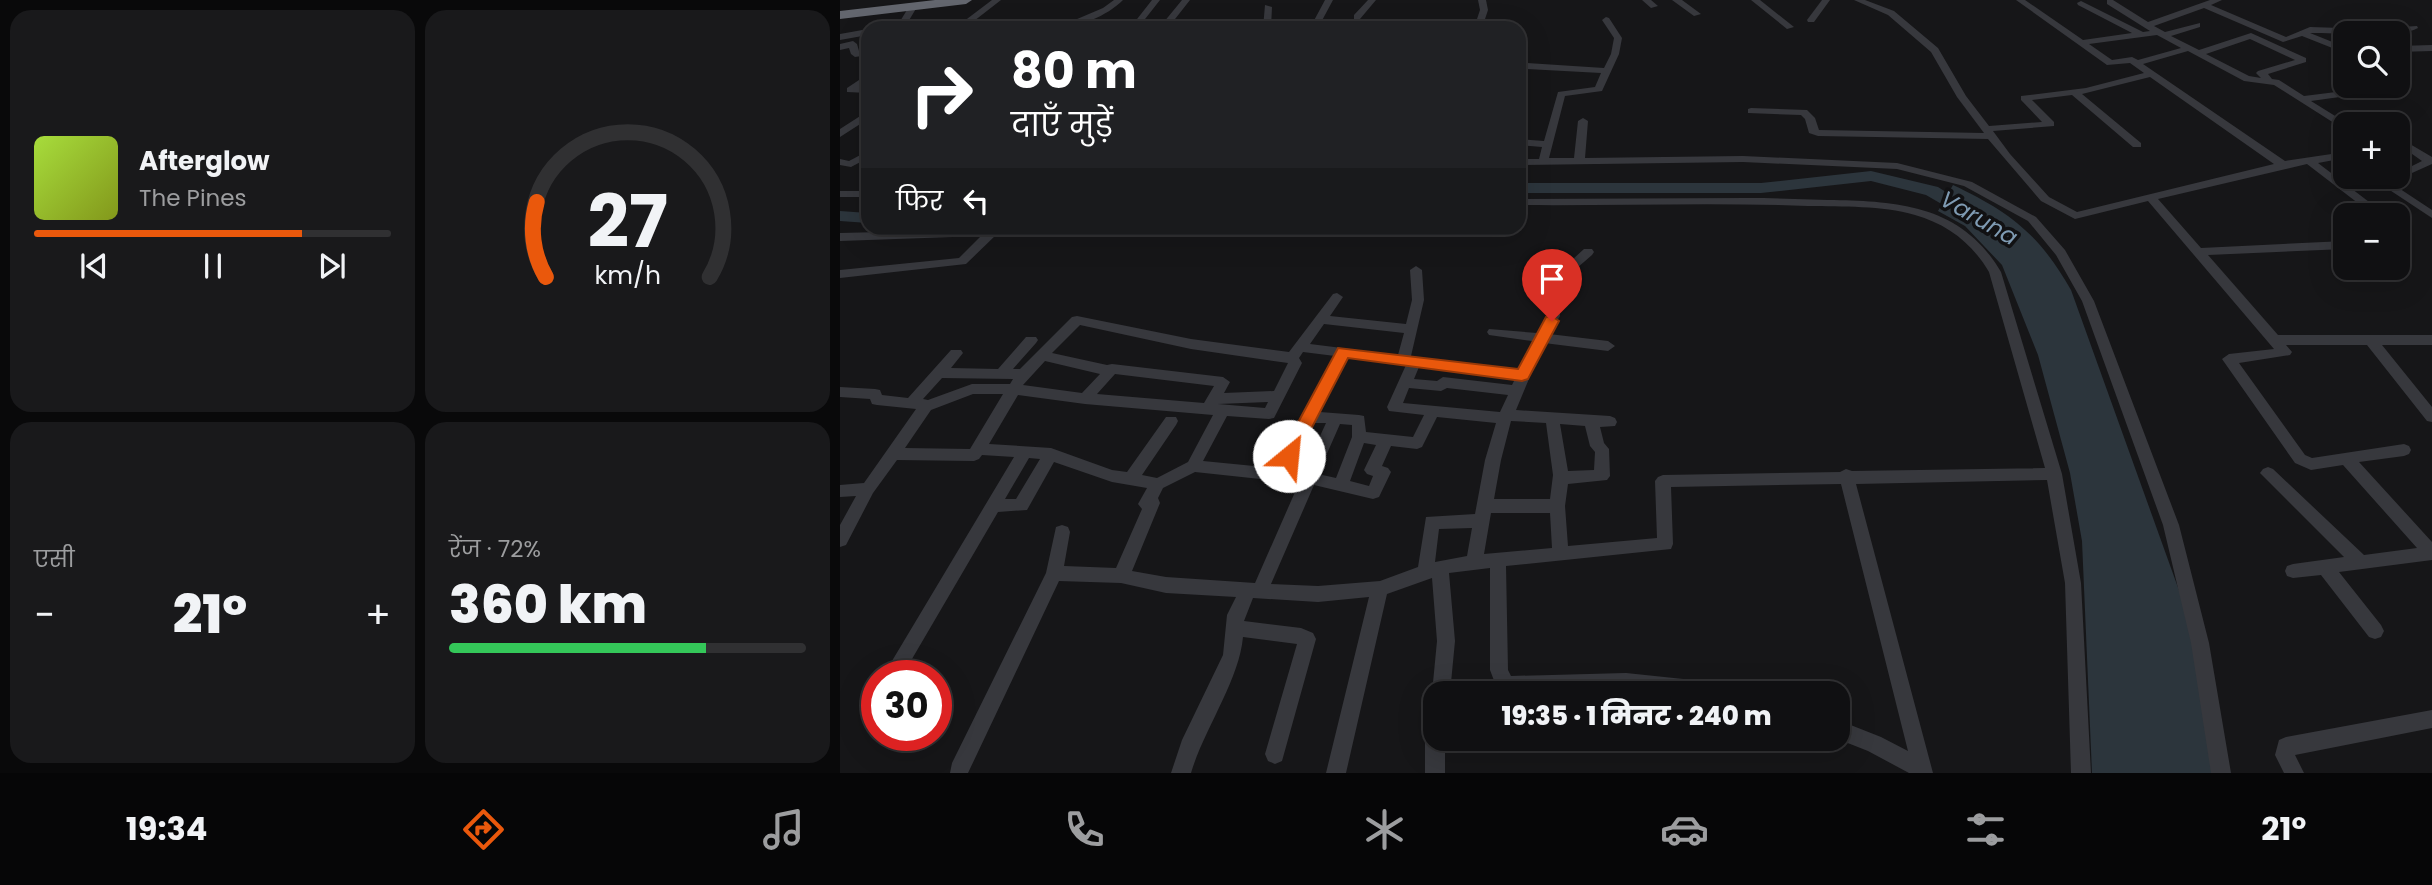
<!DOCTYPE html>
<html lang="hi">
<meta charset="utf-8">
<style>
body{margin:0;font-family:Poppins,"Noto Sans Devanagari",sans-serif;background:#19191b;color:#f1f3f6;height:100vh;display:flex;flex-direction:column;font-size:26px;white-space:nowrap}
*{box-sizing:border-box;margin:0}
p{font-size:23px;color:#9c9d9f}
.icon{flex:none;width:38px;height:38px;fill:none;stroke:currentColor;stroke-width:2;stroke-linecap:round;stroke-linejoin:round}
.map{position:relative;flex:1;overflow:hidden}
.panel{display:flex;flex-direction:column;gap:10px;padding:10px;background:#09090a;width:840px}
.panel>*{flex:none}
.banner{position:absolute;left:21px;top:21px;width:665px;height:214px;border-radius:21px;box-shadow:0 7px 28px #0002,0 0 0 2px #303032;background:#202124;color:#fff;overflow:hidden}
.buttons{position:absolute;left:1493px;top:21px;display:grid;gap:14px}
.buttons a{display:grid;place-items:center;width:77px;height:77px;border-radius:14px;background:#101012;box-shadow:0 7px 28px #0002,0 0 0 2px #303032;font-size:35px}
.speed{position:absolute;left:21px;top:660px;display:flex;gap:14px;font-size:35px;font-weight:700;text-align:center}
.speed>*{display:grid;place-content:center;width:91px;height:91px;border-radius:50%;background:#101012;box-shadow:0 7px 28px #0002,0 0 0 2px #303032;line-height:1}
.speed .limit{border:10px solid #d22;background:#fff;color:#111}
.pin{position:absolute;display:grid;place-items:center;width:60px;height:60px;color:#fff;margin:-72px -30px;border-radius:50% 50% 50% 0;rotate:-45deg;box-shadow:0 0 7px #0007}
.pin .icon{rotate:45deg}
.me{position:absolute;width:77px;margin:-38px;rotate:28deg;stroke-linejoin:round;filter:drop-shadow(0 0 5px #0008)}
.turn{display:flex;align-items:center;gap:24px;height:147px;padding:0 35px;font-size:32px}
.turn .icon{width:91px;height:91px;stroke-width:2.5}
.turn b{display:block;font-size:49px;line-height:60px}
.then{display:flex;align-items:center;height:66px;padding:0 35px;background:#0003;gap:14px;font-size:26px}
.big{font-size:52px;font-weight:800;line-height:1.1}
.panel .widget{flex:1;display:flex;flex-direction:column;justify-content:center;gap:10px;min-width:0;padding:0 24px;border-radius:21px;background:#19191b}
.panel .dial{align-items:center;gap:0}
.dial svg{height:182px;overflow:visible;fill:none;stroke:#303032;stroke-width:7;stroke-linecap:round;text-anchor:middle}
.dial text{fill:#f1f3f6;stroke:none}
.song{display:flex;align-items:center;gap:21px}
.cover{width:84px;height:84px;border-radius:10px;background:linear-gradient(135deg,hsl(80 70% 55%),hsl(70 70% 35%))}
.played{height:7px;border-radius:4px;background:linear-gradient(90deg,#ea580c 75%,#303032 75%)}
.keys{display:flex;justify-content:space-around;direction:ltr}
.heat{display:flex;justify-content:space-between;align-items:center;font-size:38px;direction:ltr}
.charge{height:10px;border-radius:5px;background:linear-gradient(90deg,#34c759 72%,#303032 0)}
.panel .tiles{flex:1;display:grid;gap:10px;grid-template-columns:repeat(2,1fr)}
.trip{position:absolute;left:583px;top:681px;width:427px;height:70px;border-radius:21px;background:#101012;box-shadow:0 7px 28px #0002,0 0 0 2px #303032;font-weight:800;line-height:70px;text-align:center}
.dock{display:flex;height:112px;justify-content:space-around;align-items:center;background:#060607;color:#9c9d9f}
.dock .icon{width:49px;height:49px}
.dock .active{color:#ea580c}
.dock b{font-size:32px;color:#f1f3f6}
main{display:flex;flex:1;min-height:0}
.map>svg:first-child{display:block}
</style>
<main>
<section class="panel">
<div class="tiles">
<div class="widget">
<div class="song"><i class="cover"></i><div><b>Afterglow</b><p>The Pines</p></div></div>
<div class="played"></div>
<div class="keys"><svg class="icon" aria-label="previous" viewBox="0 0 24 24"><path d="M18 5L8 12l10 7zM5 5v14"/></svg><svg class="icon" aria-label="pause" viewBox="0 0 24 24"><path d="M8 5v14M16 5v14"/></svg><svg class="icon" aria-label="next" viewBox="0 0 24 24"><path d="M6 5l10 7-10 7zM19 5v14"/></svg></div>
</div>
<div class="widget dial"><svg viewBox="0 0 100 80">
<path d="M14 69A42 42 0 1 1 86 69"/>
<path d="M14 69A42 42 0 0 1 10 36" stroke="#ea580c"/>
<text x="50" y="56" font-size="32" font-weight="700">27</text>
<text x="50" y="72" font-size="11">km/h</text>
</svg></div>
<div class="widget"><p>एसी</p>
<div class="heat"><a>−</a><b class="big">21°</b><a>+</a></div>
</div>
<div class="widget"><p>रेंज · 72%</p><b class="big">360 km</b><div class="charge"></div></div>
</div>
</section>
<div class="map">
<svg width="1592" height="773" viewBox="0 0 1592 773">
<rect width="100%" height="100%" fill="#161618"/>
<path fill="#2c353c" d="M1113,185C1170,212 1199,234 1231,290L1345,607L1362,695L1372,773H1252L1242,541L1230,473L1198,355L1162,265L1125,226L1098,211Z"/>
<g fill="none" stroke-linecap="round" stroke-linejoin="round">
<path fill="#2c353c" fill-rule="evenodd" d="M1031,171L1098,187L1139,213L1130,218L1124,217L1086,195L1031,181L921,193H679V183H921Z
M0,211L28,213V223L0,221Z"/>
<path fill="#37383d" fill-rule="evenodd" d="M152,0H161L125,28H115Z
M274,0H283C267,16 238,28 216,28L263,8Z
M312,0H320L298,28H290Z
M342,0H350L328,28H319Z
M485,0H493L478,28H470Z
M528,0H536L520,19H514V15Z
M638,0H646L648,10L642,28H634L640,10Z
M802,0H811L818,6L811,8Z
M832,0H842L861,14L854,16Z
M911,0H920L954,27L947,29Z
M982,0H990L974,22H968L967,20Z
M1014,0H1025L1054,11L1098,48L1126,96L1149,126L1202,122L1181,100V96L1246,88L1304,73L1290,63L1267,65L1176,0H1185L1243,40L1292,33L1238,5L1237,3L1241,1L1303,32L1310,31L1267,4V0H1273L1308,22L1370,0H1382L1371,5L1446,37L1470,27L1531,29L1577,26L1578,28C1557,40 1496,32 1470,33L1505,47V53L1462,36L1443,42L1364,8L1314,26L1325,32L1360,23V27L1331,36L1359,50L1411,33L1466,58V62L1428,74L1432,79L1439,80L1464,96L1560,84V88L1557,89L1471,101L1508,124H1505V130L1434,85L1404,81L1348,51L1303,64L1445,161L1505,152V158L1478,163L1533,205L1531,207H1523L1467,164L1318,199L1361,248L1505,241V249L1368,255L1438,335H1592V345H1542L1592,407V422L1587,421L1527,345H1446L1452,352L1450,355L1399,363L1465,455L1472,458L1564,444L1569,446L1571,450L1569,454L1564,456L1519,462L1592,542V560L1499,572L1541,625L1544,631L1541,637L1535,639L1529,637L1481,575L1453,578L1447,576L1445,571L1447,566L1453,564L1504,557L1420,473L1423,469L1428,467L1433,469L1524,555L1577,548L1503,465L1471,470L1455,463L1382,359L1389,354L1434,349L1308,201L1235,219L1201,201L1148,139L978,136L969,133L965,119L961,115L908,113V109L911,108L967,110L975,118L979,130L1144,133L1117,97L1091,52L1048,15ZM1317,35L1341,48L1298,60L1292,57L1272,60L1249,44ZM1410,39L1455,60L1418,71L1416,73L1421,78L1409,76L1366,54ZM1310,77L1434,164L1237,212L1209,197L1170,154L1153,131L1214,126V122L1192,100L1232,95L1293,147H1301V143L1242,94Z
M70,5L77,7L65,27L48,28L59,23Z
M425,5L432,7L431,28H423Z
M766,17L769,18L782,38L779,54L762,91L725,96L709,158H734L738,121L743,118L748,121L745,158L903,156L1057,163L1132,182L1196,217L1225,250L1254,301L1339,525L1369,643L1391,773H1371L1351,643L1323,525L1242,301L1216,255L1188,221L1124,186L1057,169L903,162L679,165V159H699L702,147L679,145V139L704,141L718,92L755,87L761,73L687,69L682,66L687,63L764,68L771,54L774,38L762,20Z
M28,29V35L0,40V34Z
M679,33L686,34L687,36L679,39Z
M13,41L17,44L19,51L28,49V55L15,57L11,54L9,48L0,50V44Z
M1592,45V51L1558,52V46Z
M28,74V81L20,87H28V93L7,92V88Z
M28,111V119L0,137V129Z
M1558,137L1592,157V164L1572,173L1558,165V158L1572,166L1582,161L1558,144Z
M28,151V158L11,167L0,165V159L9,161Z
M1503,169H1505V175L1498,172Z
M1530,177H1542L1592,210V218Z
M0,191H28V197H0Z
M907,198C934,198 961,199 988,200C1058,201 1122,205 1161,272L1222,474L1241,583L1251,773H1231L1225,583L1207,480L1016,484L1093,773H1069L1028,751L995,738H998V720L1041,737L1068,751L1001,484L831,487L833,544L831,549L666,566L668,670L671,676L786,673L891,684L898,687L900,693L658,691L650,670V568L609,573L615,641L610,693H595V700L592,693L597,641L592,578L547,594L506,773H486L529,597L478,602L413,598L404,621L461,628L473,633L476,639L442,761L435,764L428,761L425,754L457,644L403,637C399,681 364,729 351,773H331L342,740L383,655L387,615L396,597L326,593L281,583L219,581L128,773H110L112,763L206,573L216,527L222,525L228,527L230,532L224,566L276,568L302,509L298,504L307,488L272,482L214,462L187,510L158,512L62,676H43L174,457L142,455L139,459L134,461L57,460L33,493L6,545L0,547V525L16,496L0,497V485L24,483L76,409L37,405L32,404L30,399L0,397V387L35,389L40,390L42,395L68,398L111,350H121L123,353L111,368L158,369L186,337H196L198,340L196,343L173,369H180L232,317L237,316L351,339L449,352L493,294L497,293L503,297L490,316L566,324L572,300L570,270L576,266L582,270L584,300L571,356L679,370L692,341L649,335L647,332L649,329L697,333L708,316L707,295L710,280L744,249H752L754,252L752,255L722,281L719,295L720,316L709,334L768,341L775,346L768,351L704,343L676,410L770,416L775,418L777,422L775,426L760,427L764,443L769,449L770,476L767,480L728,484L725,506L728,546L817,538L815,481L818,477L823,475L1000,472L1006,469L1012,471L1205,468L1149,272C1132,243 1107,224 1075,215C1041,205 1003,207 968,206C872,202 775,206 679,205V199ZM484,324L564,333L558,355L470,344ZM240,325L351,349L448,363L434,391L384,393L390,382L383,377L272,364L267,365L212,353ZM463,352L495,356L435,468L363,461L387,416L429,419L434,418L462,363L459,358ZM508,358L566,365L547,407L549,411L584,415L573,437L526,432L524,416L519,415L480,412ZM205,361L260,374L242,393L183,385ZM579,367L675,379L672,385L603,377L597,381L574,379ZM275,374L374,386L364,403L257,394ZM102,378L173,379L170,384H132L88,400L83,399ZM569,388L601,391L607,388L668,395L660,412L563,403ZM133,394H163L130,449L65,448L91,410ZM178,395L245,404L373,415L348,462L317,478L302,475L336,425L338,421L336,417H326L287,472L272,470L211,448L149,444ZM428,402L425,408L378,404ZM597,417L656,423L645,460L635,514L586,517L578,567L540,581L478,586L431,584L474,485L533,499L539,497L551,472L548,468L542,466L551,446L577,449L582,447ZM671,421L706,423L713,475L710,499H654L661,460ZM474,423H486L464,471L449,470ZM500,424L512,425V437L496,478L478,474ZM720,424L745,426L750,446L755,452L754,470L728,471ZM524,443L536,445L524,470L527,474L533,476L529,486L510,481ZM189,458L200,459L176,499H165ZM355,472L459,483L415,583L326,577L292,571L320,503L318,498L323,488ZM651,513H710L712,548L644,554ZM632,528L627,556L595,562L599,529Z
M152,228H186L180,232L157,234L126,264L0,278V270L119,258L141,236L0,241V233L125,230Z
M1592,710V728L1455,755L1464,773H1444L1435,755L1439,740L1446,737Z
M595,728V738H605V773H585V738L588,731Z"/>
<path fill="#63666e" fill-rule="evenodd" d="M95,0H132L126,4L0,19V11Z"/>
</g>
<path fill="#ea580c" stroke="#983908" stroke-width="2" d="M712,316L719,321L688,379L682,381L508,358L455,460H443L440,456L498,348L678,369L706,317Z"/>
<g text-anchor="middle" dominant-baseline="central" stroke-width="7" stroke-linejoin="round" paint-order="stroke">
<g font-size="23" font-style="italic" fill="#7f9bb3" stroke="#111113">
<text transform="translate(1139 218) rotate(30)">Varuna</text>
</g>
</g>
</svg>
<div class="buttons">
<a><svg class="icon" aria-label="search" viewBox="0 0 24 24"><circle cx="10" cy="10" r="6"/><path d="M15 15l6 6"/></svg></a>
<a>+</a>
<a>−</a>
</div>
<div class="speed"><div class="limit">30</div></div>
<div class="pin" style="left:712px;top:321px;background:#d93025"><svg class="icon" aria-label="arrive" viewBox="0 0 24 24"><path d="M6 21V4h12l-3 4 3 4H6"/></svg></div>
<svg class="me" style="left:449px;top:456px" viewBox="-20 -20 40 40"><circle r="19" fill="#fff"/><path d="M0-13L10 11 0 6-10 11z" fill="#ea580c"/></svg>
<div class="trip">19:35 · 1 मिनट · 240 m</div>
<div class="banner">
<div class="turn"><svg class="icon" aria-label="right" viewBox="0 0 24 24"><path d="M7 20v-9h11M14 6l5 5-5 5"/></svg><div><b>80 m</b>दाएँ मुड़ें</div></div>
<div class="then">फिर<svg class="icon" aria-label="left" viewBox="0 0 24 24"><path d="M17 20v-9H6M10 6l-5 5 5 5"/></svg></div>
</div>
</div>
</main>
<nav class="dock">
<b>19:34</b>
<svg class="icon active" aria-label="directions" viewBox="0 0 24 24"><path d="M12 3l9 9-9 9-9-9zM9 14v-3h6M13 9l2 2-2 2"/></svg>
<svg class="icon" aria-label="music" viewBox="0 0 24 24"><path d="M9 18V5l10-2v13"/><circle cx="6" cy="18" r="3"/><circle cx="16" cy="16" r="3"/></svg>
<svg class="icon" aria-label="phone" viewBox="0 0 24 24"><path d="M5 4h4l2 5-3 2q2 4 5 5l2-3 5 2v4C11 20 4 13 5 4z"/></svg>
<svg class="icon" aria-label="climate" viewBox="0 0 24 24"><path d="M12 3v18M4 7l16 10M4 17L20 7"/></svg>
<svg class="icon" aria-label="car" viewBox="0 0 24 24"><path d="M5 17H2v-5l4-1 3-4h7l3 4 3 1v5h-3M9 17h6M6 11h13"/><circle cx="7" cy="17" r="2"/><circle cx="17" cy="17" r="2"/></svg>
<svg class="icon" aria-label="filters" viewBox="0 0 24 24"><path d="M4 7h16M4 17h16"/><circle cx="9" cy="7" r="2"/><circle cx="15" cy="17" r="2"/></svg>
<b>21°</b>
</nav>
